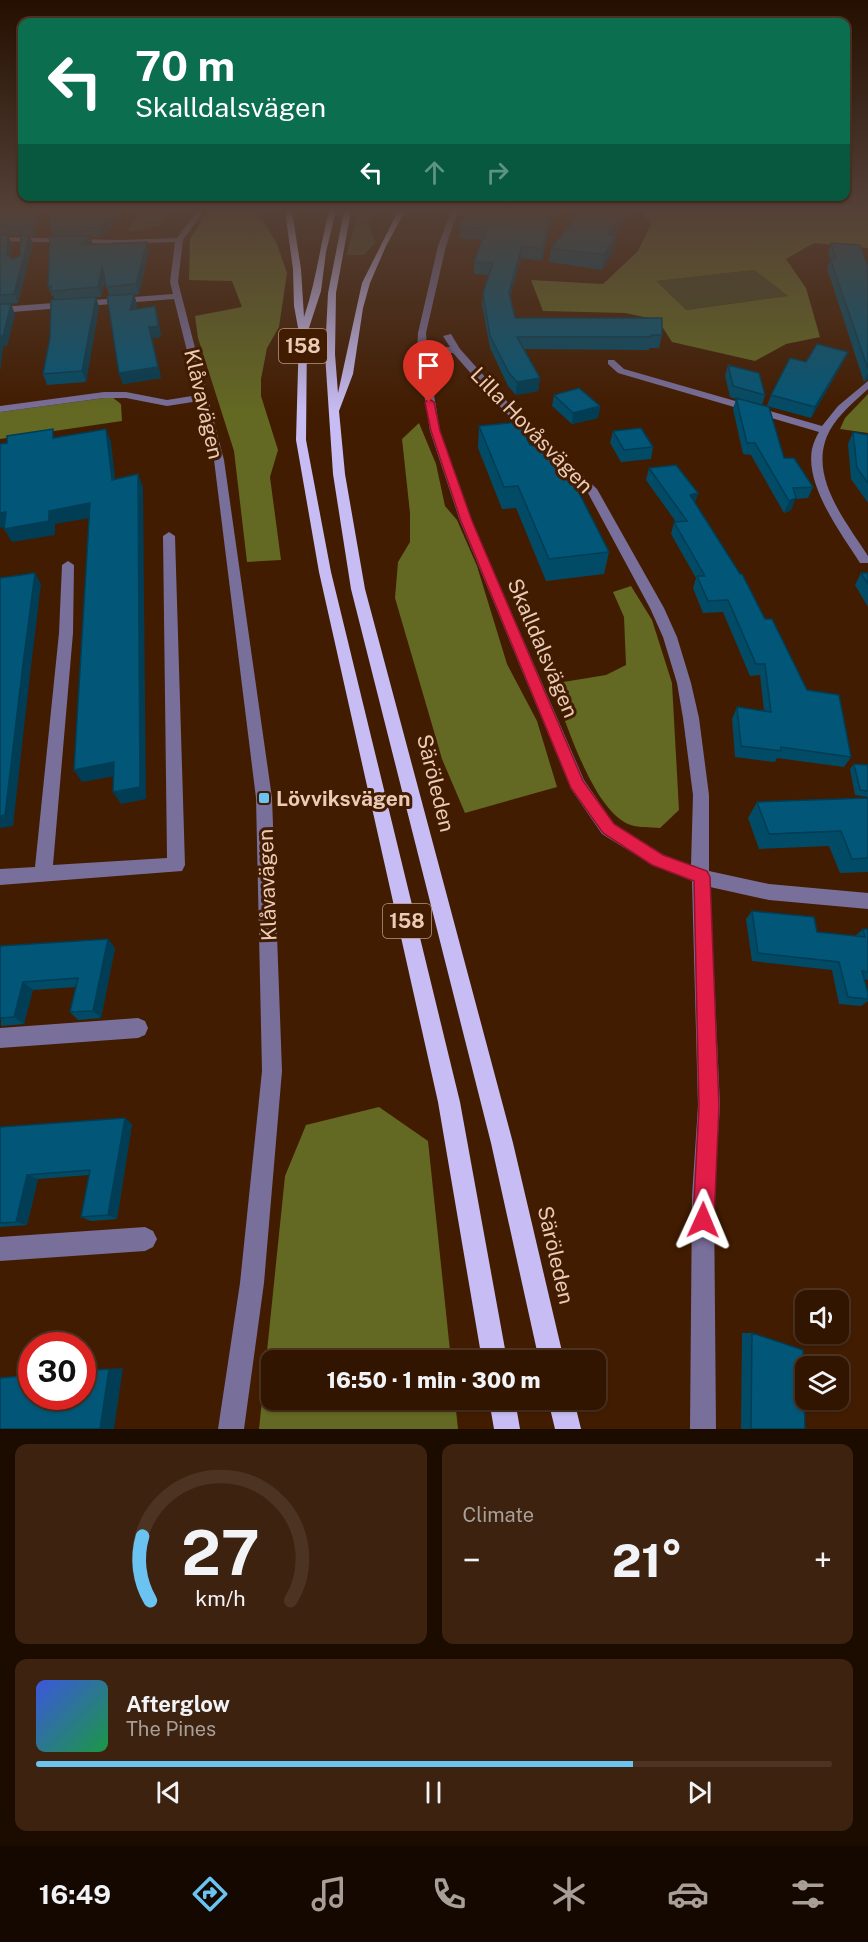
<!DOCTYPE html>
<meta charset="utf-8">
<style>
body{margin:0;font-family:"Public Sans",sans-serif;background:#3d220f;color:#f1f3f6;height:100vh;display:flex;flex-direction:column;font-size:22px;white-space:nowrap}
*{box-sizing:border-box;margin:0}
p{font-size:20px;color:#a89f99}
.icon{flex:none;width:33px;height:33px;fill:none;stroke:currentColor;stroke-width:2;stroke-linecap:round;stroke-linejoin:round}
.map{position:relative;height:1429px;overflow:hidden}
.drawer{display:flex;flex-direction:column;gap:15px;padding:15px;background:#1c0c00;flex:1}
.drawer>*{flex:none}
.hud{position:absolute;left:18px;top:18px;width:832px;height:183px;border-radius:12px;box-shadow:0 2px 4px #0004,0 0 0 2px #4d3422;background:#0b6e4f;color:#fff;overflow:hidden}
.buttons{position:absolute;left:795px;top:1290px;display:grid;gap:12px}
.buttons a{display:grid;place-items:center;width:54px;height:54px;border-radius:12px;background:#321500;box-shadow:0 2px 4px #0004,0 0 0 2px #4d3422;font-size:30px}
.speed{position:absolute;left:18px;top:1332px;display:flex;gap:12px;font-size:30px;font-weight:700;text-align:center}
.speed>*{display:grid;place-content:center;width:78px;height:78px;border-radius:50%;background:#321500;box-shadow:0 2px 4px #0004,0 0 0 2px #4d3422;line-height:1}
.speed .limit{border:9px solid #d22;background:#fff;color:#111}
.pin{position:absolute;display:grid;place-items:center;width:51px;height:51px;color:#fff;margin:-62px -26px;border-radius:50% 50% 50% 0;rotate:-45deg;box-shadow:0 0 6px #0007}
.pin .icon{rotate:45deg}
.me{position:absolute;width:66px;margin:-33px;rotate:1deg;stroke-linejoin:round;filter:drop-shadow(0 0 4px #0008)}
.turn{display:flex;align-items:center;gap:21px;height:126px;padding:0 18px;font-size:27px}
.turn .icon{width:78px;height:78px;stroke-width:2.5}
.turn b{display:block;font-size:42px;line-height:51px}
.lanes{display:flex;align-items:center;height:57px;padding:0 18px;background:#0003;justify-content:center;gap:30px;direction:ltr}
.lanes .off{opacity:.35}
.big{font-size:45px;font-weight:800;line-height:1.1}
.drawer .widget{flex:1;display:flex;flex-direction:column;justify-content:center;gap:9px;min-width:0;padding:0 21px;border-radius:12px;background:#3d220f}
.drawer .dial{align-items:center;gap:0}
.dial svg{height:156px;overflow:visible;fill:none;stroke:#4d3422;stroke-width:7;stroke-linecap:round;text-anchor:middle}
.dial text{fill:#f1f3f6;stroke:none}
.song{display:flex;align-items:center;gap:18px}
.cover{width:72px;height:72px;border-radius:9px;background:linear-gradient(135deg,hsl(230 70% 55%),hsl(140 70% 35%))}
.played{height:6px;border-radius:3px;background:linear-gradient(90deg,#6ac3f1 75%,#4d3422 75%)}
.keys{display:flex;justify-content:space-around;direction:ltr}
.heat{display:flex;justify-content:space-between;align-items:center;font-size:33px;direction:ltr}
.drawer .tiles{flex:1;display:grid;gap:15px;grid-template-columns:1fr 1fr}
.widget:last-child{grid-column:span 2}
.trip{position:absolute;left:261px;top:1350px;width:345px;height:60px;border-radius:12px;background:#321500;box-shadow:0 2px 4px #0004,0 0 0 2px #4d3422;font-weight:800;line-height:60px;text-align:center}
.dock{display:flex;height:96px;justify-content:space-around;align-items:center;background:#140800;color:#a89f99}
.dock .icon{width:42px;height:42px}
.dock .on{color:#6ac3f1}
.dock b{font-size:27px;color:#f1f3f6}
.map>svg:first-child{display:block}
</style>
<div class="map">
<svg width="868" height="1429" viewBox="0 0 868 1429">
<rect width="100%" height="100%" fill="#421c00"/>
<path fill="#464a24" d="M135,211H168L160,226L129,232L128,228L138,216Z
M359,211H374L368,220L371,233L376,242L364,255H346Z
M754,270L788,296L685,310L655,281Z"/>
<path fill="#636822" fill-rule="evenodd" d="M208,211H258L256,214L265,224L277,244L287,273L279,327L267,348L261,379V396L278,450L270,477L281,560L247,562L234,451L198,338L195,316L242,307L232,281L189,280L190,239Z
M641,211H868V248L814,243L786,259L806,288L820,337L786,344L755,361L672,342L658,320L625,313L543,311L531,280L603,284L638,251L651,224ZM754,270L788,296L686,310L656,281Z
M868,394V433L840,429L845,418Z
M112,397L121,404L122,421L0,439V412Z
M419,423L436,464L445,506L457,520L477,566L507,664L537,721L557,787L465,813L442,759L395,598L398,562L410,542V513L402,439Z
M631,586L652,620L672,683L679,810L660,828C650,827 637,828 628,824C591,807 566,720 551,684L606,675L626,665L624,617L613,592Z
M379,1107L428,1141L451,1360H272V1400H455L458,1429H259L285,1176L306,1125Z"/>
<g fill="none" stroke-linecap="round" stroke-linejoin="round">
<path fill="#786f9b" fill-rule="evenodd" d="M197,211H204L183,240L178,282L224,460L272,798L282,1071L264,1283L244,1429H218L240,1283L262,1071L256,798L214,460L199,401L167,406L126,398H104L0,412V406L104,392H126L167,400L198,395L174,299L0,313V307L173,294L170,282L175,242L119,244L0,241V237L119,240L177,238Z
M451,211H458L446,246L426,333L427,347H450L443,336L451,334L460,349L512,407L597,489L664,608L677,637L691,683L699,718L709,795V871L769,884L868,893V909L769,900L710,887L720,1106L714,1196L716,1429H690L692,1196L698,1106L692,881L652,865L602,834L571,789L460,521L430,431L417,350L418,333L438,246ZM427,353H453L504,411L588,493L650,608L663,637L677,683L683,718L693,795L691,865L664,855L614,824L584,780L472,521L440,431Z
M608,360H614L624,369L822,426L838,406L868,381V389C855,401 839,414 830,430C806,474 845,520 868,556V563H860C841,533 805,486 812,449C813,444 816,437 819,432L618,373L608,364Z
M169,532L175,536L185,865L182,871L0,885V869L35,867L59,633L62,565L68,561L74,565L73,633L53,865L167,858L163,536Z
M138,1018L145,1021L148,1028L145,1035L138,1038L0,1048V1028Z
M145,1227L153,1231L157,1239L153,1247L145,1251L0,1261V1237Z"/>
<path fill="#c7bdf4" fill-rule="evenodd" d="M285,211H292L301,269L304,317C316,282 320,246 329,211H336L326,252L321,291L307,334L306,440L331,572L460,1102L507,1360H482L438,1102L319,572L296,440L299,333L294,306L293,269Z
M344,211H351L336,293L335,354L338,393L362,283L398,211H405L386,246L370,283L363,308L353,374L339,411L345,474L365,589L513,1143L564,1360H539L491,1143L351,589L333,474L325,354L328,293Z
M489,1400H515L520,1429H494Z
M548,1400H574L581,1429H555Z"/>
</g>
<path fill="#024b67" fill-rule="evenodd" d="M0,211L37,214L39,219L35,236H30L33,244L18,303L7,304L15,314L7,346H3L0,371ZM8,235L21,236L20,256L12,259H11L12,244Z
M50,211H117L119,220L102,237H90L92,244L149,251L139,294L134,295L137,304L136,309L155,306L158,317L161,337L152,338L161,378L123,384L119,373L109,296L105,280L101,297H96L99,307L86,382L47,385L43,374L50,338L55,300L53,296H52L48,287L53,236L50,226Z
M466,211H554L542,261L521,258L510,297L515,318L662,335L659,348H649V350L524,349L540,378L538,391L516,395L508,386L490,348L482,305L483,293L489,275L474,274V262L482,240L460,238V227Z
M626,217L615,235L616,236L614,250L602,270L549,262L551,248Z
M831,243L868,267V379L864,382L827,268L830,260L828,253Z
M848,352L843,362L811,418L767,406L771,395L806,362Z
M728,365L765,395L762,405L784,458L813,487L808,498L795,499L791,510L784,513L751,455L743,454L733,409L736,399L730,397L725,376Z
M554,395L600,406L598,418L572,424L552,406Z
M479,426L530,445L544,454L555,466L609,552L604,574L546,581L516,508L502,509L478,448Z
M613,431L653,447L651,459L621,462L610,443Z
M853,432L868,435V503L851,479L848,444Z
M649,468L698,493L695,502L807,690L851,757L844,767L777,758L775,762L735,757L732,719L737,707L764,711L760,675L750,676L723,612L703,613L693,588L696,578L671,534L674,522H676L646,480Z
M861,573H868V607L855,585Z
M854,764L868,765V797L855,795L850,769Z
M868,798V872L840,873L829,846L759,849L748,818L757,802Z
M752,911L817,932L855,936L863,929H868V980L865,979L868,993V1001L861,1006L839,1004L832,970L752,961L746,919Z
M0,946L115,948L101,1018L78,1020L70,1012L76,987L33,990L24,1024L1,1026Z
M132,1124L117,1219L91,1221L81,1217L89,1175L38,1179L27,1225L0,1227V1127Z
M742,1333H752L805,1429H741Z"/>
<path fill="#013d54" d="M28,211H41L37,214L39,219L35,236Z
M116,211H117L119,220L102,237L99,228Z
M552,211H554L542,261L543,249Z
M623,211H627L626,217L606,249L608,234Z
M8,235L12,244L11,265L7,255Z
M29,235L33,244L18,303L14,294Z
M90,236L93,246L81,245Z
M616,236L614,250L602,270L604,255Z
M147,242L149,251L139,294L136,284Z
M522,246L521,258L508,304L509,292Z
M102,266L105,275L101,297L98,287Z
M134,294L137,304L133,320L130,310Z
M96,297L99,307L86,382L82,371Z
M11,304L15,314L7,346H3L0,371V336Z
M155,306L158,317L161,337L152,338L161,378L123,384L119,373L149,327Z
M848,352L843,362L811,418L815,407Z
M868,372V379L864,382Z
M540,378L538,391L516,395L517,382Z
M600,406L598,418L572,424L573,413Z
M106,429L111,442L117,494L112,480Z
M138,474L143,487L146,799L121,804L113,792Z
M698,493L694,505L690,495Z
M796,498L791,510L784,513L789,501Z
M90,503L96,517L55,524V535L12,542L4,529L49,511Z
M6,512L13,526L0,528V513Z
M35,573L41,584L30,675L13,826L0,828V816Z
M114,762L121,775L82,782L74,770Z
M108,939L115,948L101,1018L93,1011Z
M23,982L33,990L24,1024L14,1017Z
M125,1118L132,1124L117,1219L108,1215Z
M27,1175L38,1179L27,1225L16,1222Z
M123,1368L114,1429H100L109,1369Z"/>
<path fill="#025778" stroke="#013d54" stroke-width="1.5" d="M0,211H36L32,226H0Z
M50,211H116L99,228L50,226Z
M466,211H552L543,249L522,246L509,292L515,318H662V335H651V337H517L540,378L517,382L509,373L490,336L483,293L493,263L474,262L486,229L460,227Z
M581,211H623L608,234L616,236L604,255L551,248Z
M0,234L8,235L7,255L12,259L20,256L21,235H29L14,294L0,295Z
M50,236H90L81,245L147,242L136,284L106,287L102,266L98,287L51,291V286L48,287Z
M831,243L860,245L868,267V369L830,258H836Z
M134,294L130,310L155,306L158,326L149,327L158,367L119,373L107,296Z
M96,297L82,371L43,374L50,338L51,300Z
M0,304H11L3,336H0Z
M817,344L848,352L815,407L771,395L790,358L806,362Z
M728,365L759,373L765,395L733,386Z
M579,388L600,406L573,413L554,395Z
M736,398L769,407L784,458H794L813,487L793,488L796,498L789,501L755,443H747Z
M519,422L530,445L539,444L544,454H549L555,466L565,465L609,552L549,559L518,486L504,487L479,426Z
M641,428L653,447L624,450L613,431Z
M53,429V438L106,429L112,480L138,474L140,787L113,792L114,762L74,770L90,503L49,511V521L4,529L6,512L0,513V444L7,443V436Z
M853,432L868,435V483L857,468Z
M676,465L698,493L690,495L740,574H742L765,619H772L807,690L839,695L851,757L781,747V751L741,746L737,707L771,712L765,664H756L728,600L708,601L697,576H705L674,522L687,521L649,468Z
M35,573L23,664L5,815L0,816V578Z
M861,573H868V584Z
M854,764L868,765V791L860,790Z
M868,798V858L852,859L841,831L769,834L757,802Z
M752,911L814,917L817,932L865,937L863,929H868V972L862,971L868,993V999L848,997L839,962L758,953Z
M108,939L93,1011L70,1012L78,978L23,982L14,1017L0,1018V946Z
M125,1118L108,1215L81,1217L90,1170L27,1175L16,1222L0,1223V1127Z
M752,1333L803,1350L805,1429H751Z
M109,1369L100,1429H0V1378L32,1375V1396H82V1371Z"/>
<linearGradient id="sky" x2="0" y2="1"><stop stop-color="#240f00"/><stop offset="0.51" stop-color="#544037"/><stop offset="1" stop-color="#544037" stop-opacity="0"/></linearGradient>
<rect width="868" height="412" fill="url(#sky)"/>
<path fill="#e11d48" stroke="#92132f" stroke-width="1.5" d="M429,399L434,402L440,431L472,521L583,781L614,824L663,855L707,871L710,877L719,1107L714,1220L711,1227L703,1230L696,1227L693,1220L699,1107L694,881L652,865L603,833L571,788L461,521L431,431L425,402Z"/>
<rect fill="#6ac3f1" stroke="#421c00" stroke-width="2" x="258" y="792" width="12" height="12" rx="3"/>
<g text-anchor="middle" dominant-baseline="central" stroke-width="6" stroke-linejoin="round" paint-order="stroke">
<g fill="#421c00" stroke="#b89681" stroke-width="1.5">
<rect x="279" y="329" width="48" height="34" rx="4.5"/>
<rect x="383" y="904" width="48" height="34" rx="4.5"/>
</g>
<g font-size="20" font-weight="bold" fill="#ebcbb8">
<text x="303" y="346">158</text>
<text x="407" y="921">158</text>
</g>
<g font-size="21" fill="#ebcbb8" stroke="#421c00">
<text transform="translate(204 404) rotate(77)">Klåvavägen</text>
<text transform="translate(532 430) rotate(46)">Lilla Hovåsvägen</text>
<text transform="translate(543 648) rotate(67)">Skalldalsvägen</text>
<text transform="translate(436 783) rotate(76)">Säröleden</text>
<text transform="translate(267 885) rotate(-92)">Klåvavägen</text>
<text transform="translate(556 1255) rotate(77)">Säröleden</text>
</g>
<g font-size="21" font-weight="bold" fill="#ebcbb8" stroke="#421c00" text-anchor="start">
<text x="276" y="798">Lövviksvägen</text>
</g>
</g>
</svg>
<div class="buttons">
<a><svg class="icon" aria-label="sound" viewBox="0 0 24 24"><path d="M4 9h4l5-4v14l-5-4H4zM17 9q2 3 0 6"/></svg></a>
<a><svg class="icon" aria-label="layers" viewBox="0 0 24 24"><path d="M12 4l9 5-9 5-9-5zM3 14l9 5 9-5"/></svg></a>
</div>
<div class="speed"><div class="limit">30</div></div>
<div class="pin" style="left:429px;top:402px;background:#d93025"><svg class="icon" aria-label="arrive" viewBox="0 0 24 24"><path d="M6 21V4h12l-3 4 3 4H6"/></svg></div>
<svg class="me" style="left:703px;top:1220px" viewBox="-20 -20 40 40"><path d="M0-17L14 15 0 8-14 15z" fill="#e11d48" stroke="#fff" stroke-width="4"/></svg>
<div class="trip">16:50 · 1 min · 300 m</div>
<div class="hud">
<div class="turn"><svg class="icon" aria-label="left" viewBox="0 0 24 24"><path d="M17 20v-9H6M10 6l-5 5 5 5"/></svg><div><b>70 m</b>Skalldalsvägen</div></div>
<div class="lanes"><svg class="icon" aria-label="left" viewBox="0 0 24 24"><path d="M17 20v-9H6M10 6l-5 5 5 5"/></svg><svg class="icon off" aria-label="ahead" viewBox="0 0 24 24"><path d="M12 20V5M6 11l6-6 6 6"/></svg><svg class="icon off" aria-label="right" viewBox="0 0 24 24"><path d="M7 20v-9h11M14 6l5 5-5 5"/></svg></div>
</div>
</div>
<section class="drawer">
<div class="tiles">
<div class="widget dial"><svg viewBox="0 0 100 80">
<path d="M14 69A42 42 0 1 1 86 69"/>
<path d="M14 69A42 42 0 0 1 10 36" stroke="#6ac3f1"/>
<text x="50" y="56" font-size="32" font-weight="700">27</text>
<text x="50" y="72" font-size="11">km/h</text>
</svg></div>
<div class="widget"><p>Climate</p>
<div class="heat"><a>−</a><b class="big">21°</b><a>+</a></div>
</div>
<div class="widget">
<div class="song"><i class="cover"></i><div><b>Afterglow</b><p>The Pines</p></div></div>
<div class="played"></div>
<div class="keys"><svg class="icon" aria-label="previous" viewBox="0 0 24 24"><path d="M18 5L8 12l10 7zM5 5v14"/></svg><svg class="icon" aria-label="pause" viewBox="0 0 24 24"><path d="M8 5v14M16 5v14"/></svg><svg class="icon" aria-label="next" viewBox="0 0 24 24"><path d="M6 5l10 7-10 7zM19 5v14"/></svg></div>
</div>
</div>
</section>
<nav class="dock">
<b>16:49</b>
<svg class="icon on" aria-label="directions" viewBox="0 0 24 24"><path d="M12 3l9 9-9 9-9-9zM9 14v-3h6M13 9l2 2-2 2"/></svg>
<svg class="icon" aria-label="music" viewBox="0 0 24 24"><path d="M9 18V5l10-2v13"/><circle cx="6" cy="18" r="3"/><circle cx="16" cy="16" r="3"/></svg>
<svg class="icon" aria-label="phone" viewBox="0 0 24 24"><path d="M5 4h4l2 5-3 2q2 4 5 5l2-3 5 2v4C11 20 4 13 5 4z"/></svg>
<svg class="icon" aria-label="climate" viewBox="0 0 24 24"><path d="M12 3v18M4 7l16 10M4 17L20 7"/></svg>
<svg class="icon" aria-label="car" viewBox="0 0 24 24"><path d="M5 17H2v-5l4-1 3-4h7l3 4 3 1v5h-3M9 17h6M6 11h13"/><circle cx="7" cy="17" r="2"/><circle cx="17" cy="17" r="2"/></svg>
<svg class="icon" aria-label="filters" viewBox="0 0 24 24"><path d="M4 7h16M4 17h16"/><circle cx="9" cy="7" r="2"/><circle cx="15" cy="17" r="2"/></svg>
</nav>
